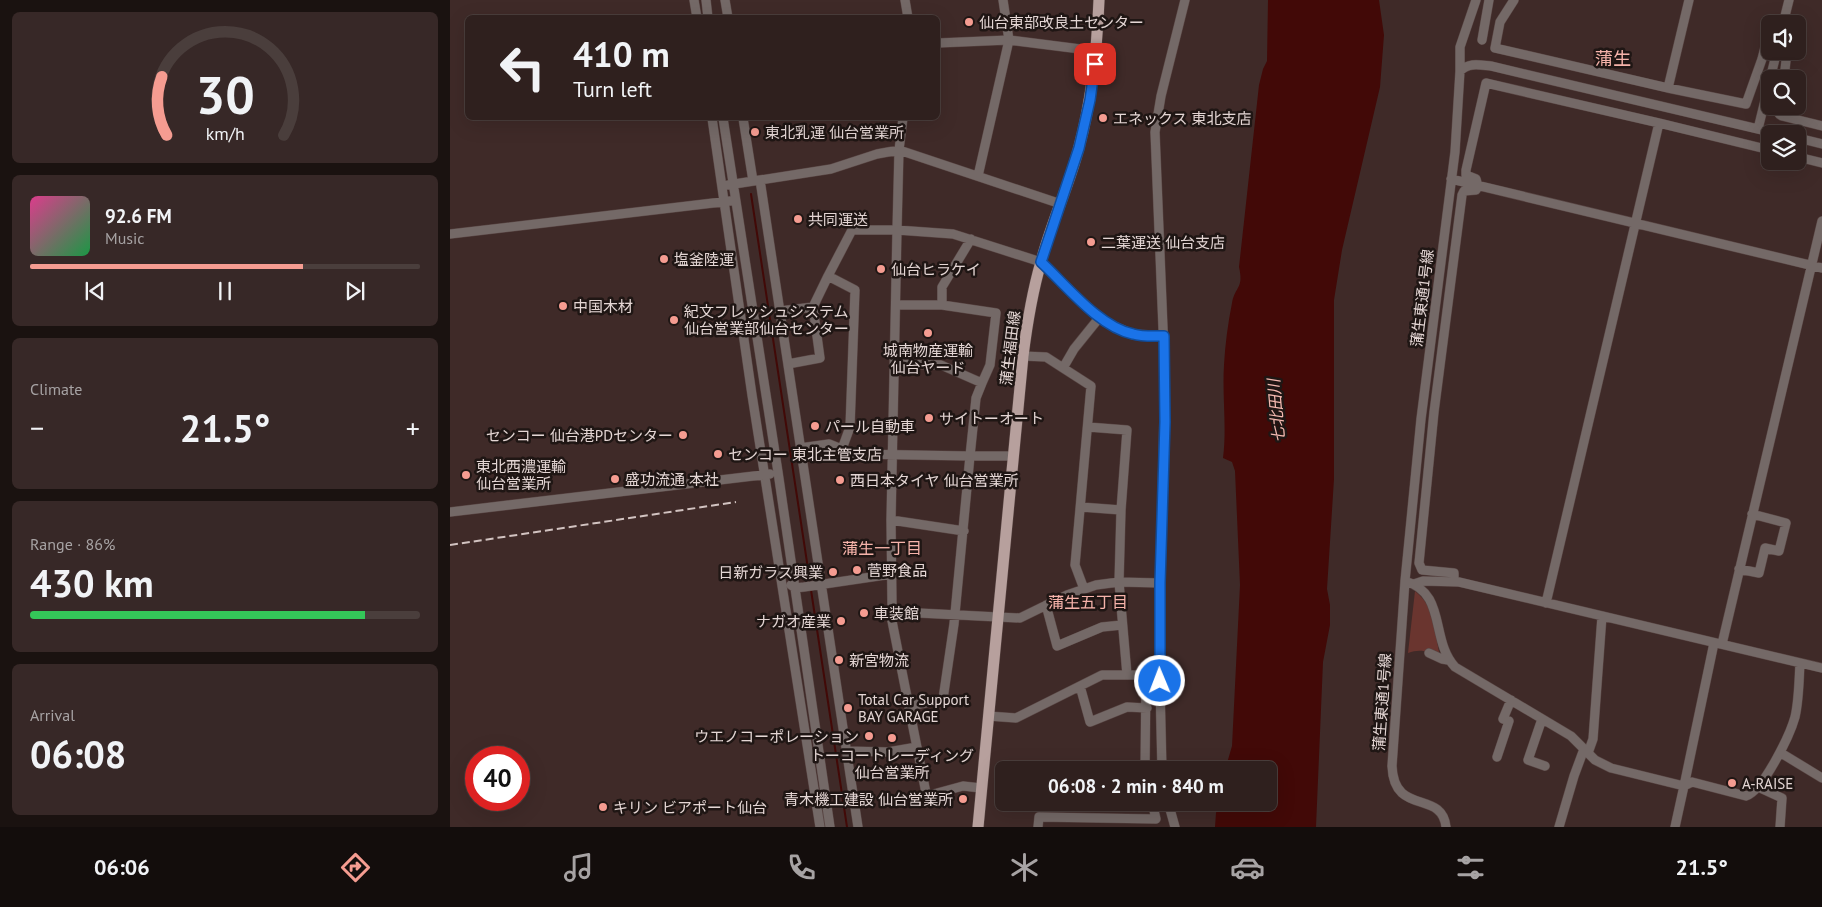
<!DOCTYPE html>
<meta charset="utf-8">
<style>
body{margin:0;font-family:"PT Sans","Noto Sans JP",sans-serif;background:#372827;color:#f1f3f6;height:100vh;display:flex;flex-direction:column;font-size:19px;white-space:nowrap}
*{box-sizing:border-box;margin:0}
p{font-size:16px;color:#a7a3a4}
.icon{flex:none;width:28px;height:28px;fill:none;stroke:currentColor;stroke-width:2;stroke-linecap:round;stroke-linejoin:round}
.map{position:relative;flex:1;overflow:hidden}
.side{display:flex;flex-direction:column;gap:12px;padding:12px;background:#1a1210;width:450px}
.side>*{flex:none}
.top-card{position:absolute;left:15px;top:15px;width:475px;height:105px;border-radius:8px;box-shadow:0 5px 20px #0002,0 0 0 1px #4a3e3c;background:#2f201e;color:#f1f3f6;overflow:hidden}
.tools{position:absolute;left:1311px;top:15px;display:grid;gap:10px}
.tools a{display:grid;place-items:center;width:45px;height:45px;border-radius:8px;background:#2f201e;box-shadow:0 5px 20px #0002,0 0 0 1px #4a3e3c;font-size:25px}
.speed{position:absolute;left:15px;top:746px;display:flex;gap:10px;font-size:25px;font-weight:700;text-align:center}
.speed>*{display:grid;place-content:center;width:65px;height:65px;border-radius:50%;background:#2f201e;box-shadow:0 5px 20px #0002,0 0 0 1px #4a3e3c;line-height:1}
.speed .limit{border:8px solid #d22;background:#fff;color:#111}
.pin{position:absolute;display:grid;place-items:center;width:42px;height:42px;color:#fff;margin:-21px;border-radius:10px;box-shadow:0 2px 8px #0006}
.me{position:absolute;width:55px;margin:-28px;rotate:359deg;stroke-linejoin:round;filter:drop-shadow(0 0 4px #0008)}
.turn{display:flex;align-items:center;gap:18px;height:105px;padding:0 25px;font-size:22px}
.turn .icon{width:65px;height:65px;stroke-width:2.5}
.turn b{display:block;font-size:35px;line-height:42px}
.big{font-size:38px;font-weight:700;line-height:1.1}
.side .widget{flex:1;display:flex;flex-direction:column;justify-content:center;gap:8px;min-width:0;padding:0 18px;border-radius:8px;background:#372827}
.side .dial{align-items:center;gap:0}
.dial svg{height:130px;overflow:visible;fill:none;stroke:#4a3e3c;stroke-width:7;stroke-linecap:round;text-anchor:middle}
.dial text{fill:#f1f3f6;stroke:none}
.song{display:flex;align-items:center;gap:15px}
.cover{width:60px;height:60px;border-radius:8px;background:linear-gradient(135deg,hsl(330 70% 55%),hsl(140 70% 35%))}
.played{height:5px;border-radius:2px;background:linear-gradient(90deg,#f59c91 70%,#4a3e3c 70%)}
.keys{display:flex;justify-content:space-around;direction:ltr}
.heat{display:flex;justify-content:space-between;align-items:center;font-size:28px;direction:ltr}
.charge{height:8px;border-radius:4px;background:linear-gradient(90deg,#34c759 86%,#4a3e3c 0)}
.trip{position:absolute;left:545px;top:761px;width:282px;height:50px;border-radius:8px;background:#2f201e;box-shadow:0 5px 20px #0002,0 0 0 1px #4a3e3c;font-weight:700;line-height:50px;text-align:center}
.menu{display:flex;height:80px;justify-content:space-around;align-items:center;background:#130d0c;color:#a7a3a4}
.menu .icon{width:35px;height:35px}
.menu .on{color:#f59c91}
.menu b{font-size:22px;color:#f1f3f6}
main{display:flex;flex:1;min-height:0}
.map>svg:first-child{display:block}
</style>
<main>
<section class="side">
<div class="widget dial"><svg viewBox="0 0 100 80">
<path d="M14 69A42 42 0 1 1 86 69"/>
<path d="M14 69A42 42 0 0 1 11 33" stroke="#f59c91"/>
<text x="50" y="56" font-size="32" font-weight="700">30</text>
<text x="50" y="72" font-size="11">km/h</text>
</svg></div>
<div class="widget">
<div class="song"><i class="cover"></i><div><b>92.6 FM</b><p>Music</p></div></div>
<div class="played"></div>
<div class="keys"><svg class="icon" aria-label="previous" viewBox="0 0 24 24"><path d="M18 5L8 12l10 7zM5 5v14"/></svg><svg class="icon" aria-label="pause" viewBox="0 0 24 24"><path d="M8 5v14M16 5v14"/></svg><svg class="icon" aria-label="next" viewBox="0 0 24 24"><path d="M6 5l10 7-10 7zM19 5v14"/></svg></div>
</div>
<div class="widget"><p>Climate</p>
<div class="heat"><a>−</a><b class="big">21.5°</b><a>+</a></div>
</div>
<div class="widget"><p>Range · 86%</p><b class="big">430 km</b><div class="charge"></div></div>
<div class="widget"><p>Arrival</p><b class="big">06:08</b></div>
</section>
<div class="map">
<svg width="1372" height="827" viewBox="0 0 1372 827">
<rect width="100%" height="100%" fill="#3f2a28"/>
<path fill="#6a352f" d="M965,591C987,609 984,631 990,656C978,652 971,648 958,653Z"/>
<path fill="#420907" d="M818,0H929L934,35L930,87L892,250L884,300V479L877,589L880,605V625L873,662L866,827H765L766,813L769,803L819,802V770H775L782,746L790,585L785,471L782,462L773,458C777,427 772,396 774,365C775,345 778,323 782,303C785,286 794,289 789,267L809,85L813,69L817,61Z"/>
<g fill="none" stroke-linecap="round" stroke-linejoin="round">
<path stroke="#420907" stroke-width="2" d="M301,194L360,582
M361,590L397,827"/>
<g stroke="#594644" stroke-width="10">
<path id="minor" d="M244,0L247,18
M256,0L258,18
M275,0L278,18
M455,0L458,18
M1064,0L1050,22L1045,48L1218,88L1296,104L1312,59L1320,28
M1339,0L1334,20L1342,22V24
M1323,24L1328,19L1334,20V24
M1032,40L1039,0
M488,43L559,40L646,51
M1010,71V47L1026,0
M1320,79L1327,51
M1334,79L1337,51
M1218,88L1239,0
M1329,106V114L1332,116L1372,126
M262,118L302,395L370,827
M273,118L328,472L380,827
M293,118L303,181
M1308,129L1320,80
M1348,138L1372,144
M1348,157L1372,163
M528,176L559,40L553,0
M1001,179L1372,268
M310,180L408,827
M278,185L381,169L427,154L449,150L611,204
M0,234L280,201
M492,305V287L521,239
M330,311L363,307
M573,356L596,357L613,368
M338,364L370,358L363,307L378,276
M445,364L491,365L532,383L540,365L546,313L492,305H446
M532,383L526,398L520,456H563
M638,427L677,430L671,510L669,582L677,675H696L695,770
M350,448L379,444L404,454L520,456L504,624L493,699L460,706
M392,449L400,427L405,290L378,276L402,230H447L449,150L453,118
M631,507L671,510
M0,512L320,474
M441,520L514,531
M1289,569L1309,573L1315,548L1329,551L1336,523L1302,514
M955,581C997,593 980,640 1005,667L1121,736L1145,760L1161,768L1234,786L1264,643
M1004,582V573L972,570L969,563L984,412L1012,195L1014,191L1026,190L1028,186L1026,179L1016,175V170L1036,83L1209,123L1320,150
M710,583L669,582L646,585L617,595L570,618L449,612L444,609L442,604L441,520L447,230L503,234L591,262L641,310L657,323L683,334L714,336
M964,584L973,581L1009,582L1372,668
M341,585L345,588L354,587L442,574
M634,589L625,565L641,386L613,368L624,349L649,318
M1096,603L1209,123
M596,605L607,646L652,627L672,625
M444,609L442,621L476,793L480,795L513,786L531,788
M1272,644L1372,221
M979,653L992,659L998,660
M630,686L640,722L677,707L697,708
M538,716L566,718L652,675H677
M1092,719L1078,760L1095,766
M397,751L438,752L467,747
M1138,753L1143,739L1152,616
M1331,753L1372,778
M1047,757L1059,721L1053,719L1061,700
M712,770L709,643L715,377L705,132L711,96L735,0
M1308,787L1332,798L1330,827
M718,802L725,827
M588,827L589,817L706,819L702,802
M996,827C992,789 944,817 942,766L955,581L971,419L1005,152L1010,71C1019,62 1030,65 1041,66L1329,134
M1109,827L1124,776L1134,749
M1225,827L1234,786L1242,782L1296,796C1313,791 1340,735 1345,717C1349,700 1349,680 1350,663"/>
</g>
<g stroke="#594644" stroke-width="12">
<path id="major" d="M528,827L573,356C577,324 582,293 591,262C601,223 619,186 629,147C642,99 647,50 649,0"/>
</g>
<use href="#minor" stroke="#746967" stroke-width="9"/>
<use href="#major" stroke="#b7a09d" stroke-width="11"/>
<path stroke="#d2c3c1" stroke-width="2" stroke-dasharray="8 4" stroke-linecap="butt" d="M0,545L286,502"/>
</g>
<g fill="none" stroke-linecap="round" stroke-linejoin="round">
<g stroke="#114b97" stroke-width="12">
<path id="route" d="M645,64L640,100L629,148L591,262C616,285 649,327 683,334C693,337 704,336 714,336L715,422L710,583V681"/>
</g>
<use href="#route" stroke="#1a73e8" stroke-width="9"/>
</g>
<g fill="#f59c91" stroke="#1f1614" stroke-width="2">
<circle cx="519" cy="22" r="5"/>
<circle cx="653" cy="118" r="5"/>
<circle cx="305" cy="132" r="5"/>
<circle cx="348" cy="219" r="5"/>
<circle cx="641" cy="242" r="5"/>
<circle cx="214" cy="259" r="5"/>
<circle cx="431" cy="269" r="5"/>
<circle cx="113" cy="306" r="5"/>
<circle cx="224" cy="320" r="5"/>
<circle cx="478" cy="333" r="5"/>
<circle cx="479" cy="418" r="5"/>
<circle cx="365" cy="426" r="5"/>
<circle cx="233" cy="435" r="5"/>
<circle cx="268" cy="454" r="5"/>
<circle cx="16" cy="475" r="5"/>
<circle cx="165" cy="479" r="5"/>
<circle cx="390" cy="480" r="5"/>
<circle cx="407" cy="570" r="5"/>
<circle cx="383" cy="572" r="5"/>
<circle cx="414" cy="613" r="5"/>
<circle cx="391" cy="621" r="5"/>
<circle cx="389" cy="660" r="5"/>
<circle cx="398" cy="708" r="5"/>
<circle cx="419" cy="736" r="5"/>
<circle cx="442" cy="738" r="5"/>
<circle cx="1282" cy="783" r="5"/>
<circle cx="513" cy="799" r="5"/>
<circle cx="153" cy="807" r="5"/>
</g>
<g text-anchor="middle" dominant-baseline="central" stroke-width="5" stroke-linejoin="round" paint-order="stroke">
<g font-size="15" fill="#e4d6d4" stroke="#1f1614" text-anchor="start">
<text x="529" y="22">仙台東部改良土センター</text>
<text x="663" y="118">エネックス 東北支店</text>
<text x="315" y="132">東北乳運 仙台営業所</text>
<text x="358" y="219">共同運送</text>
<text x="651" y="242">二葉運送 仙台支店</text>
<text x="224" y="259">塩釜陸運</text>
<text x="441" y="269">仙台ヒラケイ</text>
<text x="123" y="306">中国木材</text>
<text x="234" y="311">紀文フレッシュシステム<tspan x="234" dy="17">仙台営業部仙台センター</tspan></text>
<text x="478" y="350" text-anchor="middle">城南物産運輸<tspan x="478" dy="17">仙台ヤード</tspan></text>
<text x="489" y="418">サイトーオート</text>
<text x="375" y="426">パール自動車</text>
<text x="223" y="435" text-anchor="end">センコー 仙台港PDセンター</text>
<text x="278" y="454">センコー 東北主管支店</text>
<text x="26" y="466">東北西濃運輸<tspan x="26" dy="17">仙台営業所</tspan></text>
<text x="175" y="479">盛功流通 本社</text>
<text x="400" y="480">西日本タイヤ 仙台営業所</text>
<text x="417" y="570">菅野食品</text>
<text x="373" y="572" text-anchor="end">日新ガラス興業</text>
<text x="424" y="613">車装館</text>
<text x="381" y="621" text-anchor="end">ナガオ産業</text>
<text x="399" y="660">新宮物流</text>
<text x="408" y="699">Total Car Support<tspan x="408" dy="17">BAY GARAGE</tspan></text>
<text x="409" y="736" text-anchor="end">ウエノコーポレーション</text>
<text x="442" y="755" text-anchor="middle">トーコートレーディング<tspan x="442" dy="17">仙台営業所</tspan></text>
<text x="1292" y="783">A-RAISE</text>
<text x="503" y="799" text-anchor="end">青木機工建設 仙台営業所</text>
<text x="163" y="807">キリン ビアポート仙台</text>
</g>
<g font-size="15" fill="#e4d6d4" stroke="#1f1614">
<text transform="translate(972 298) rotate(-83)">蒲生東通1号線</text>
<text transform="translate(560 348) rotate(-83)">蒲生福田線</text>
<text transform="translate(932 702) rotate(-86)">蒲生東通1号線</text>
</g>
<g font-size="16" font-style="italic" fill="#f4b9b0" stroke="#1f1614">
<text transform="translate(826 411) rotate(-95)">七北田川</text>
</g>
<g font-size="16" fill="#f6b3aa" stroke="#1f1614">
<text x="432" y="548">蒲生一丁目</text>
<text x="638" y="602">蒲生五丁目</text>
</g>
<g font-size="18" fill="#f6b3aa" stroke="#1f1614">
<text x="1163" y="58">蒲生</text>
</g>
</g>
</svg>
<div class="tools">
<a><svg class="icon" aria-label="sound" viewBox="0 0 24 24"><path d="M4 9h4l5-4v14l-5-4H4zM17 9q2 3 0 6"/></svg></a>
<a><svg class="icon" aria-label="search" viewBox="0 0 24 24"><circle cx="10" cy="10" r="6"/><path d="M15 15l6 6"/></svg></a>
<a><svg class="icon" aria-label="layers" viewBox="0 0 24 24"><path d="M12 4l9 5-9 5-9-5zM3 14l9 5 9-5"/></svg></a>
</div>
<div class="speed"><div class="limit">40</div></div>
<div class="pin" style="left:645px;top:64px;background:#d93025"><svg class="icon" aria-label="arrive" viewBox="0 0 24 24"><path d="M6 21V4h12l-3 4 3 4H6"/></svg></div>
<svg class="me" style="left:710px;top:681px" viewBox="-20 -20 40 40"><circle r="17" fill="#1a73e8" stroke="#fff" stroke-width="3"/><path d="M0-11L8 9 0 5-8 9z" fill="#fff"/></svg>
<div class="trip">06:08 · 2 min · 840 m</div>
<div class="top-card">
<div class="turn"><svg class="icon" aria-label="left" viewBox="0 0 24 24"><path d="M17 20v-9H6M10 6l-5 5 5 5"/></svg><div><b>410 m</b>Turn left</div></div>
</div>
</div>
</main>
<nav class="menu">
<b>06:06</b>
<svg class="icon on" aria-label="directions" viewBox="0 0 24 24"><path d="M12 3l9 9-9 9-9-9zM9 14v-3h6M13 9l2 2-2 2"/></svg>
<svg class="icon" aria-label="music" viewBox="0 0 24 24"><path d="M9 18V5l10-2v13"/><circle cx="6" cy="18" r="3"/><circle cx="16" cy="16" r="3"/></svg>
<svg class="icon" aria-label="phone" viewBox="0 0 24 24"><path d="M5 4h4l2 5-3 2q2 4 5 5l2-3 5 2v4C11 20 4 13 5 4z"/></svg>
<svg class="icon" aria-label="climate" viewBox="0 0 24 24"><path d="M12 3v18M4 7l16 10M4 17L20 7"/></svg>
<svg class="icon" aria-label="car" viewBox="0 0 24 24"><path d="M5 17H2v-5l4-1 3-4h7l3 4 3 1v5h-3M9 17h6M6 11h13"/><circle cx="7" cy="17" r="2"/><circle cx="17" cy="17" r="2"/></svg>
<svg class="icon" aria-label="filters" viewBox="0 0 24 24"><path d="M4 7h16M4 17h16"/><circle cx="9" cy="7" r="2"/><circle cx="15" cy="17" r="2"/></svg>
<b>21.5°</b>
</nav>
